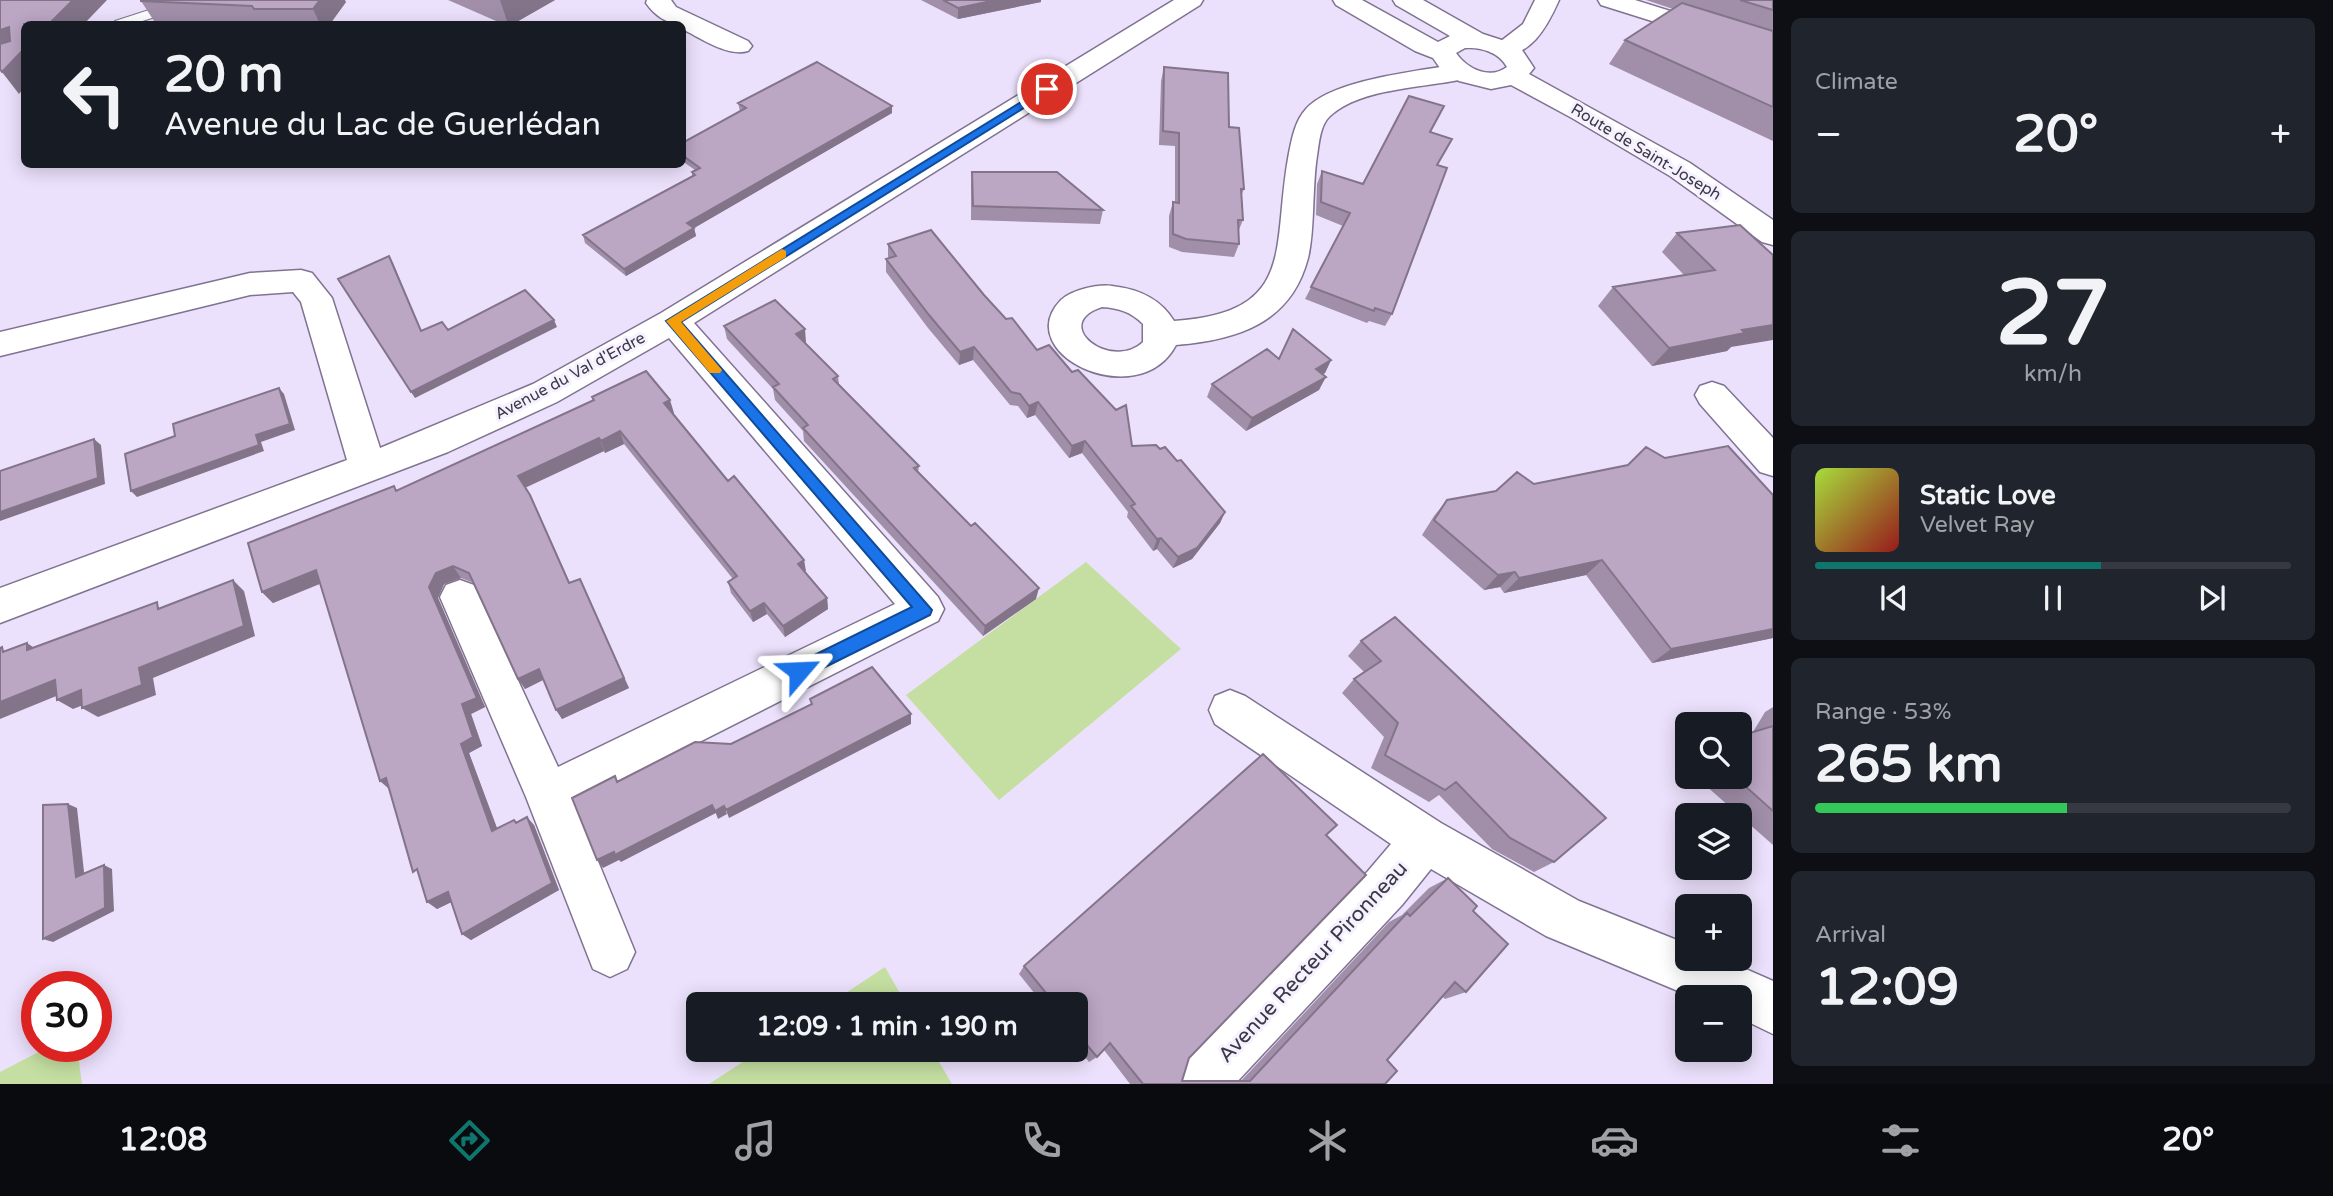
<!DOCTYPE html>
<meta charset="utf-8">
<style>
body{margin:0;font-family:"Varela Round",sans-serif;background:#20242c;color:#f1f3f6;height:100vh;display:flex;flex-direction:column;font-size:26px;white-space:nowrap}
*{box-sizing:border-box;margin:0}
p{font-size:23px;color:#9ea1a6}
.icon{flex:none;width:38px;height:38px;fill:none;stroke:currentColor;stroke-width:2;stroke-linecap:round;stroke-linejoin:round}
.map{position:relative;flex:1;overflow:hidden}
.details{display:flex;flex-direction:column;gap:18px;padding:18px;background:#0d0f14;width:560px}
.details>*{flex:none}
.banner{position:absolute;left:21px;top:21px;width:665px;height:147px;border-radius:10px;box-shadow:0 4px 18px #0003;background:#171b24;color:#f1f3f6;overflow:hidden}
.controls{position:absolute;left:1675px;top:712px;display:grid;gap:14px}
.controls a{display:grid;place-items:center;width:77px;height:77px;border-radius:10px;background:#171b24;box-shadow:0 4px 18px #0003;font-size:35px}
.speed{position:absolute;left:21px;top:971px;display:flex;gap:14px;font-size:35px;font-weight:700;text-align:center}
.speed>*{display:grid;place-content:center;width:91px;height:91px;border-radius:50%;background:#171b24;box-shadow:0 4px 18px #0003;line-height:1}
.speed .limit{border:10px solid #d22;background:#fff;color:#111}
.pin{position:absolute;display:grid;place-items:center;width:60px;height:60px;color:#fff;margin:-30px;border:4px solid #fff;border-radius:50%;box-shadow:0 2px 7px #0007}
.me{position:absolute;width:77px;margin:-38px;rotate:64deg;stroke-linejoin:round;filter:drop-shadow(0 0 5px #0008)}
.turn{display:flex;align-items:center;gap:24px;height:147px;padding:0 28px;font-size:32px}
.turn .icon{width:91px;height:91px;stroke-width:2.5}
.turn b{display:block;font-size:49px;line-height:60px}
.big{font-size:52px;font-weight:700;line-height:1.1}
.details .card{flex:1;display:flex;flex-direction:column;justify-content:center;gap:10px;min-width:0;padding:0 24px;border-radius:10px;background:#20242c}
.details .dial{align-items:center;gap:0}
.dial b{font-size:91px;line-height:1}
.song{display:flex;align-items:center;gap:21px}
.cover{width:84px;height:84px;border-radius:10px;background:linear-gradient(135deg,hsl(80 70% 55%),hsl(0 70% 35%))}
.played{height:7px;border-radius:4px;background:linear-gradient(90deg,#0f766e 60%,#363941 60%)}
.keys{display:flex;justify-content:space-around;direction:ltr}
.heat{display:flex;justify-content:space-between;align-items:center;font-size:38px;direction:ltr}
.charge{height:10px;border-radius:5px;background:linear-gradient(90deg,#34c759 53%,#363941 0)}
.trip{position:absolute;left:686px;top:992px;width:402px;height:70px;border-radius:10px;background:#171b24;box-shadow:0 4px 18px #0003;font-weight:700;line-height:70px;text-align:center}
.menu{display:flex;height:112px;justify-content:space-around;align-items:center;background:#090b0e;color:#9ea1a6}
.menu .icon{width:49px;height:49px}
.menu .selected{color:#0f766e}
.menu b{font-size:32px;color:#f1f3f6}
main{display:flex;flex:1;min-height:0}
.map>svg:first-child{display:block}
</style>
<main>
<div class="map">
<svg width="1773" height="1084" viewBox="0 0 1773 1084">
<rect width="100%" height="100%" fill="#ece1fc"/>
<path fill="#c5dfa2" d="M1086,562L1181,649L999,800L906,695Z
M885,967L906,1004H829Z
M50,1046L77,1047L82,1084H0V1072Z
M761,1050H932L952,1084H709Z"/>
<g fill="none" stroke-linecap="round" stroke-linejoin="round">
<g stroke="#807391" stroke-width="2">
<path id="lane" d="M180,0H201L199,3L133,24H113L115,21Z"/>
</g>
<g stroke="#807391" stroke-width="3">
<path id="street" d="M647,0H671L676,7L748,41L752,46L748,51C727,57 701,38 682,29V24C667,24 655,16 646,3Z
M1174,0H1203L1200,5L694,323L938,597L944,609L938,621L575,805L635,952L627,969L610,977L593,969L526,797L440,597L446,585L460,580L474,585L558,767L895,604L669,338L557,402L448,452L0,623V588L347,460L301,302L293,292L250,295L0,356V332L250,273L301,270L312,273L332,298L380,448L533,384L661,313Z
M1535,0H1559C1548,25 1529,62 1496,53L1492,48L1523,24Z
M1598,0H1635L1773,43V59L1601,5Z
M1459,64L1468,66L1472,72L1468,78C1428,88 1361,87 1330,116C1320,125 1319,143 1317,156C1312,187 1315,230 1308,258C1291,324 1236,340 1176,345C1139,415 1009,354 1061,300C1072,290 1097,284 1112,286C1138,289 1160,298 1174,321C1299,313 1271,246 1289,153C1292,138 1295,121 1306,109C1333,79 1420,71 1459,64ZM1102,307C1119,308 1131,312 1143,324V342C1111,372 1049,324 1102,307Z
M1712,382L1724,386L1773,438V476L1760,472L1700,404L1695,395L1700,386Z
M1230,690L1245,696L1441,823L1579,901L1687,944V959H1723L1773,981V1034L1740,1018V998H1695L1546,936L1431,869L1402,905L1235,1084H1173L1180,1065L1368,871L1391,844L1215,724L1209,710L1215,696Z"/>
</g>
<g stroke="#807391" stroke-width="3">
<path id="secondary" d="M1333,0H1362L1438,42L1450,36L1396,5L1393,0H1423L1483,34L1511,43L1522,50L1534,68L1529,74L1690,163L1773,220V245L1762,242L1670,176L1572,118L1511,85L1491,89L1459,81L1440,68L1433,58L1415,51L1336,5ZM1465,48C1481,47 1499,52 1507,67C1490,80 1467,69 1456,53Z"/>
</g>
<use href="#lane" fill="#fff" fill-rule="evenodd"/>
<use href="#street" fill="#fff" fill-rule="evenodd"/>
<use href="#secondary" fill="#fff" fill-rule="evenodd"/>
</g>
<path fill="#a18fa9" d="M448,0H555L513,24H503Z
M921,0H1041V2L958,19Z
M1646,0H1773V141L1609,64L1625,40L1673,9Z
M141,1L346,2L330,24H156Z
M1164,67L1229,127L1244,189L1241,196L1243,220L1238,232L1239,244L1234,257L1182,252L1169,247V216L1173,202L1175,203V146L1159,145L1161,81Z
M738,103L892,106V113L694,228L696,236L626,276L585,243L583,235L692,176V172L695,170L682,161V143L740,111Z
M1431,132L1438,165L1392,314L1385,326L1369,321L1367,323L1305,299L1343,226L1316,215L1317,184L1322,171L1363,184Z
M972,172L1103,210L1100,224L971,220V185Z
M1677,233L1773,255L1731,347L1727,351L1652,366L1598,306L1613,287L1684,275L1662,252Z
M888,244L984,295L1006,319L1132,446L1160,449L1177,461L1225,512L1220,523L1192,559L1173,568L1157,549L1153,551L1127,517L1128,512L1082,453L1069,458L1035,415L1027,418L1018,406L1010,405L973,360L959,365L928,328L886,272V259L889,258L888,257Z
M724,326L806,342L805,343L838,376L839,384L919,466L918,472L1036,599L983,636L804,441L803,431L775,400L773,389L727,339Z
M1279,359L1331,360L1325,373L1322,374L1319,390L1246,431L1207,397L1212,384Z
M592,397L674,413H673L728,481L804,560L805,572L827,598L828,609L785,637L767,614L753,622L731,593L728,582L733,579L624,444L605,453L604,451L525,488L536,507L570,583L629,688L562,719L543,680L525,689L474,583L461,578L444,584L438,598L485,707L471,714L482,746L469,753L497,828L514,820L517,822L534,825L559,890L471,940L462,934L451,902L437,909L419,876L389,789L380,781L320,584L273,603L262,592L397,490L593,401Z
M1496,491L1773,638L1652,663L1586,575L1504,593L1500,587L1484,590L1422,535L1434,516L1447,500Z
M1395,617L1554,862L1534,872L1492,849L1439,795L1429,802L1371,768L1384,737L1342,693L1354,679L1364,672L1348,656L1361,641Z
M1773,707V845L1696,777H1740L1753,732L1765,712Z
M1687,755V769L1678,761Z
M1326,835L1189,1058L1182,1081H1241L1389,922L1402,915L1429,888L1448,878L1473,911L1466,992L1445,999L1443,997L1387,1060L1385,1084H1130L1104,1050L1097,1057L1089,1062L1076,1046V1004H1043L1019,974L1024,966Z"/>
<path fill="#837489" d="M73,0H107L84,24H49Z
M320,0H345L346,2L330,24H320L313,9Z
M500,0H555L513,24H508Z
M996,0H1041V2L958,19V8Z
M9,27L24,48L0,57V30Z
M24,49V88L19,94L2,72Z
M892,106V113L689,231L687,223Z
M694,228L696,236L626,276L624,269Z
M389,256L393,263L424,338L421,331Z
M554,320L557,327L415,398L411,392Z
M1773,325V340L1731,347L1727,351L1652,366L1669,348L1742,330Z
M805,329L806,342L797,347L796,334Z
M974,347L973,360L959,365L960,352Z
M1331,360L1325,373L1310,382L1316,369Z
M1326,377L1319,390L1246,431L1252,418Z
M279,388L284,394L295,430L261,442L264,451L137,497L131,491L256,435Z
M670,400L674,413L668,416L664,403Z
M1038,402L1035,415L1027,418L1029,406Z
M620,431L624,444L605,453L601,441Z
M599,438L604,451L524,488L518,476Z
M94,439L101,445L105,484L0,521V512Z
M1085,441L1082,453L1069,458L1072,446Z
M1225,512L1220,523L1192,559L1173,568L1178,557Z
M1161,538L1157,549L1153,551L1157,539Z
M804,560L806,571L800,575L798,564Z
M1602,560L1586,575L1504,593L1519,578Z
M453,566L461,578L444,584L438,598L485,707L471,714L482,746L469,753L501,839L492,831L461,744L462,704L429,587L436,573Z
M316,570L326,581L273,603L262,592Z
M1515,572L1500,587L1484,590L1498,575Z
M233,580L244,591L255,636L153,678L156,695L98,717L82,708L139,668Z
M1039,588L1036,599L983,636L985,626Z
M585,590L629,688L562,719L556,710Z
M827,598L828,609L785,637L783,626Z
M764,603L767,614L753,622L750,611Z
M1773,629V638L1652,663L1671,649Z
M27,643L42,653L27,650Z
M539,669L545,679L525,689L518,679Z
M55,680L71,690L0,719V702Z
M81,690L96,700L73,709L57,700Z
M911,714V724L729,818L726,810Z
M386,778L391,790L380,781Z
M68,804L77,808L85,881L76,877Z
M712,805L716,813L621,862L619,860L603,868L597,860Z
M724,806L727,814L718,819L715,811Z
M527,817L534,825L559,890L471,940L462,934Z
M104,865L112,869L114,911L53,942L43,939Z
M448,892L458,899L437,909L427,902Z"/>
<path fill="#bba6c4" stroke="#837489" stroke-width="2" d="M0,0H73L49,24H24V49L2,72L0,69V44L10,41L9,27L0,30Z
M141,0H320L313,9H254L252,6L141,1Z
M943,0H996L958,8Z
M1740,0H1773V10Z
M1682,3L1773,31V107L1625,40Z
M817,62L892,106L687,223L694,228L624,269L583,235L695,175L692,172L700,168L682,155V143L746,108L738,103Z
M1164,67L1228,73L1229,127L1239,128L1244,189H1241L1243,220H1238L1239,244L1186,239L1173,234V202L1179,203V133L1163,131Z
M1409,96L1444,106L1430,132L1452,139L1437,165L1447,168L1392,314L1375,308L1374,311L1311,287L1350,213L1321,202L1322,171L1363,184Z
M972,172H1057L1103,210L973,206Z
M1740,225L1773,255V325L1742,330L1745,333L1669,348L1613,287L1715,270L1677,233Z
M931,230L984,295L1006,319L1012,318L1037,350L1049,345L1072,372L1078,370L1116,410L1126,405L1132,446L1156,445L1160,449L1165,447L1177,461L1181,460L1225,512L1197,548L1178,557L1161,538L1157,539L1131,506L1135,504L1085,441L1072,446L1038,402L1029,406L1020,394L1011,392L974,347L960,352L929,315L886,259L896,256L888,244Z
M389,256L421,331L442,322L448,330L525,290L554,320L411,392L338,279Z
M775,300L805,329L796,334L838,376L833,379L919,466L914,468L971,526L975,523L1039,588L985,626L803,428L808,425L773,387L779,384L724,326Z
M1293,329L1331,360L1316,369L1326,377L1252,418L1212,384L1267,349L1279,359Z
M646,371L670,400L664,403L728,481L734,476L804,560L798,564L827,598L783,626L764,603L750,611L728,582L737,576L620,431L601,441L599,438L518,476L530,495L569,583L580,579L624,678L556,710L539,669L518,679L469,573L453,566L436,573L429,587L477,698L462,704L473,737L461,744L492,831L514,820L516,823L527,817L552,883L462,934L448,892L427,902L417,869L413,872L386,778L380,781L316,570L262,592L248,543L394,486L396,491L594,400L592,397Z
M279,388L290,424L256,435L259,445L131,491L125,454L175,436L173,424Z
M94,439L98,478L0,512V471Z
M1728,446L1773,495V629L1671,649L1602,560L1519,578L1515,572L1498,575L1434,520L1447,500L1496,491L1517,472L1534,484L1628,465L1646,447L1665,458Z
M233,580L244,626L139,668L142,685L82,708L81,690L57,700L55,680L0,702V648L2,647L3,652L27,643V650L157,602L158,609Z
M1395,617L1606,818L1554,862L1510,838L1456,782L1445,790L1385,755L1398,723L1354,679L1381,661L1361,641Z
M872,667L911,714L726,810L724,806L715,811L712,805L615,855L614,852L597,860L572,798L615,776L617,782L695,742L731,744L812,704L810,699Z
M1773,726V811L1735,777H1740V736Z
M1263,754L1337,825L1326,835L1366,875L1189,1058L1182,1081H1250L1407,913L1410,916L1448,878L1477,906L1473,911L1508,944L1466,992L1455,982L1387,1060L1397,1071L1385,1084H1143L1110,1043L1097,1057L1076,1032V1004H1055L1024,966Z
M68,804L76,877L104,865L105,908L43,939V805Z"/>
<path fill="#1a73e8" stroke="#114b97" stroke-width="2" d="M1047,86L1052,89L1051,91L681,322L932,610L930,615L805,677L799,679L792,677L790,671L792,666L912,607L666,321Z"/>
<path fill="#f59e0b" d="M782,249L786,251V257L681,322L722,370L720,373H710L666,321Z"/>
<g text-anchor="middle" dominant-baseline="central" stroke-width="6" stroke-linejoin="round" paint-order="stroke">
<g font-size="16" fill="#3d3845" stroke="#f6f1ff">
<text transform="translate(1646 152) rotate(31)">Route de Saint-Joseph</text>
<text transform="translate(570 376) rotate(-28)">Avenue du Val d'Erdre</text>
</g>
<g font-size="21" fill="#3d3845" stroke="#f6f1ff">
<text transform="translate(1313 962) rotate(-47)">Avenue Recteur Pironneau</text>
</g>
</g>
</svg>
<div class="controls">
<a><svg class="icon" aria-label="search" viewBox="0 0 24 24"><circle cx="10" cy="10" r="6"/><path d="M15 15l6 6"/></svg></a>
<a><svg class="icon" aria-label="layers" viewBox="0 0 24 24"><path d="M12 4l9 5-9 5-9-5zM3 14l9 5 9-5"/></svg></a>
<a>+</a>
<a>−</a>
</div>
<div class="speed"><div class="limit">30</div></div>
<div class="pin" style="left:1047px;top:89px;background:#d93025"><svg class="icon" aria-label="arrive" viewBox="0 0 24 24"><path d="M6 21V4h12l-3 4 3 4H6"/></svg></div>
<svg class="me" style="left:799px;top:671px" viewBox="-20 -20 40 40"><path d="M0-17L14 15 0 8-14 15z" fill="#1a73e8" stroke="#fff" stroke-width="4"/></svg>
<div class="trip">12:09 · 1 min · 190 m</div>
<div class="banner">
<div class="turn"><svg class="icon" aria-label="left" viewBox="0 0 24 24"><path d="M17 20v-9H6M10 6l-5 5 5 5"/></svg><div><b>20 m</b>Avenue du Lac de Guerlédan</div></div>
</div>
</div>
<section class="details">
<div class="card"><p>Climate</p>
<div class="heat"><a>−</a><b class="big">20°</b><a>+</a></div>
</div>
<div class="card dial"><b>27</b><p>km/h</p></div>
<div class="card">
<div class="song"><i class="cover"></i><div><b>Static Love</b><p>Velvet Ray</p></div></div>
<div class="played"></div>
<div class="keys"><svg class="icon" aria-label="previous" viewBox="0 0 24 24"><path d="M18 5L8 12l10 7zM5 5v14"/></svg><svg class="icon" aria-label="pause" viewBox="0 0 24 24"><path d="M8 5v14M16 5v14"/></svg><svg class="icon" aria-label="next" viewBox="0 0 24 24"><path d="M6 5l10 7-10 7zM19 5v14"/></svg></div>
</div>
<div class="card"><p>Range · 53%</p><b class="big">265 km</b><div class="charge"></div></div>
<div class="card"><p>Arrival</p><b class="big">12:09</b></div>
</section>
</main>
<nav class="menu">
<b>12:08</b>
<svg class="icon selected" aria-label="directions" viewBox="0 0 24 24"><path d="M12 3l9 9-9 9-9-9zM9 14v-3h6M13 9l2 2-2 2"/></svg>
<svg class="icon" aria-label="music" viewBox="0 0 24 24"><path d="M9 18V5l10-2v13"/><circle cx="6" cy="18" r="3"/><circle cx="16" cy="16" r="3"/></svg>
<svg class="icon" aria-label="phone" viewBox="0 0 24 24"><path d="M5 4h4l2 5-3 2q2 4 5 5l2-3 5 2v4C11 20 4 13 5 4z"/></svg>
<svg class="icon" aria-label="climate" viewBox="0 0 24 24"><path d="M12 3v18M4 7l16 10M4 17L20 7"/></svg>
<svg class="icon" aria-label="car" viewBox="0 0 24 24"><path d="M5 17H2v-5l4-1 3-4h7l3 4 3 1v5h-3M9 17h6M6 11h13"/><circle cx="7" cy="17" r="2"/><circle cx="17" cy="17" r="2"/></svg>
<svg class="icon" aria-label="filters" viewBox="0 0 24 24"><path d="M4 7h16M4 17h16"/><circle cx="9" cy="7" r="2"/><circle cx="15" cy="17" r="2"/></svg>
<b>20°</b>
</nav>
